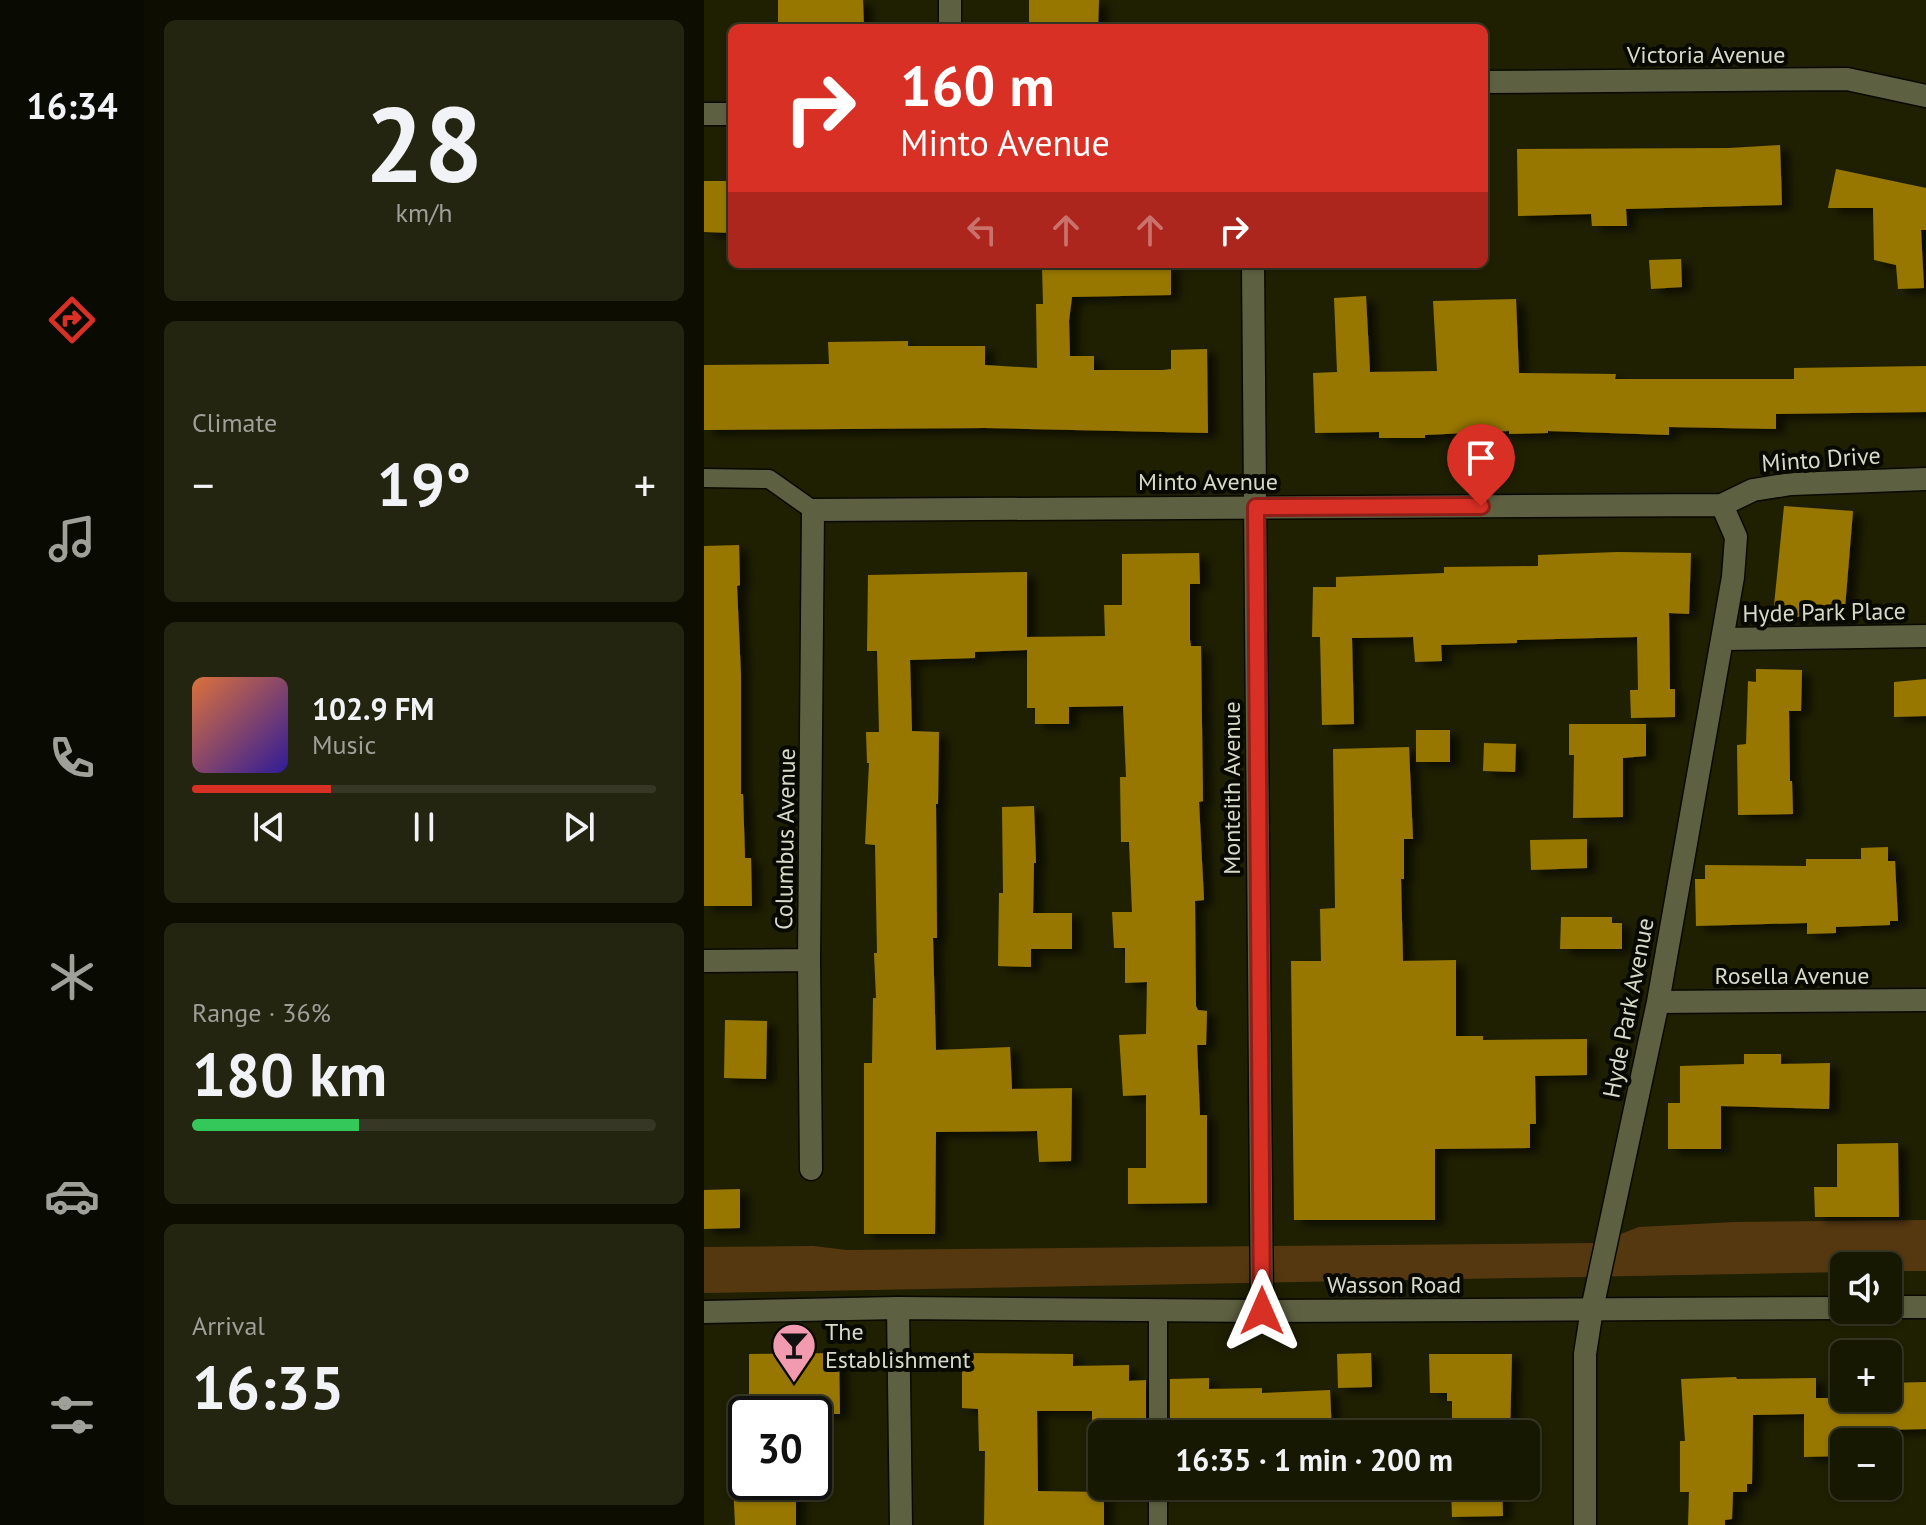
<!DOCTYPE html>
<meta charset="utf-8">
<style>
body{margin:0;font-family:"PT Sans",sans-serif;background:#242511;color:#f1f3f6;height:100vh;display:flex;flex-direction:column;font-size:30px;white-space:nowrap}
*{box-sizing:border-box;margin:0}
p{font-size:26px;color:#9ea099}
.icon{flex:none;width:44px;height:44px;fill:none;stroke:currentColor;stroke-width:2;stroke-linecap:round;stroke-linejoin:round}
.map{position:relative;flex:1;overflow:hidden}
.side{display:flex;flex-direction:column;gap:20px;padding:20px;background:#0d0d01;width:560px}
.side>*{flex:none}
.top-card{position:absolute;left:24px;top:24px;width:760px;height:244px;border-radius:12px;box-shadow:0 2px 6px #0004,0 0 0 2px #363724;background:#d93025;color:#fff;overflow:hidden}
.controls{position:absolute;left:1126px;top:1252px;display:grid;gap:16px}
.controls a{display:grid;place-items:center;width:72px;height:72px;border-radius:12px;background:#171802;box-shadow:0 2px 6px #0004,0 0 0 2px #363724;font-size:40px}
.speed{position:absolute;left:24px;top:1396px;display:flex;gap:16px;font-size:40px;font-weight:700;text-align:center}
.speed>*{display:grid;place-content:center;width:104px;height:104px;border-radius:50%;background:#171802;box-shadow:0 2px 6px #0004,0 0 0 2px #363724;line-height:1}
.speed .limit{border:4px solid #111;border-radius:12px;background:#fff;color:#111}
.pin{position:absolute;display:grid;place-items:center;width:68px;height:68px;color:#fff;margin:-82px -34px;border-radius:50% 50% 50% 0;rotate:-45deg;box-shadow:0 0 8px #0007}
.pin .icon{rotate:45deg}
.me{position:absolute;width:88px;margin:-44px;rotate:0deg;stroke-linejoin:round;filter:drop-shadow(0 0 6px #0008)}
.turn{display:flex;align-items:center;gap:28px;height:168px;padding:0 40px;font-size:36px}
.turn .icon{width:104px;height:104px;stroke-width:2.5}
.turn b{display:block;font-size:56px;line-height:68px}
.lanes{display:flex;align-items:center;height:76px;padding:0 40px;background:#0003;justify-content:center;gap:40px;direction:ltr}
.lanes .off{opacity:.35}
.big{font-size:60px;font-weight:700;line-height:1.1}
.side .widget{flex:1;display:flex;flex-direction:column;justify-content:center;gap:12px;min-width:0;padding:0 28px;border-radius:12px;background:#242511}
.side .dial{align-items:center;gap:0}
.dial b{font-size:104px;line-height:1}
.song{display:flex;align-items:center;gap:24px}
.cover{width:96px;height:96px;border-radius:12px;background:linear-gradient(135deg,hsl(20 70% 55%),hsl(250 70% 35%))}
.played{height:8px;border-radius:4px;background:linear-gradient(90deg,#d93025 30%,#363724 30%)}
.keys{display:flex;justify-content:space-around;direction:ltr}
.heat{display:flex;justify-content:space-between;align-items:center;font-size:44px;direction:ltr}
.charge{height:12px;border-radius:6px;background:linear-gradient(90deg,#34c759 36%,#363724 0)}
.trip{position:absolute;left:384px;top:1420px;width:452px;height:80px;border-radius:12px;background:#171802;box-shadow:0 2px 6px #0004,0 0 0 2px #363724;font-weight:700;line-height:80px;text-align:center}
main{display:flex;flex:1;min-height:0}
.menu{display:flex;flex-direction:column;width:144px;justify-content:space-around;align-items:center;background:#090a01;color:#9ea099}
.menu .icon{width:56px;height:56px}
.menu .selected{color:#d93025}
.menu b{font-size:36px;color:#f1f3f6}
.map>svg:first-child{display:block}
</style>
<main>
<nav class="menu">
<b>16:34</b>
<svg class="icon selected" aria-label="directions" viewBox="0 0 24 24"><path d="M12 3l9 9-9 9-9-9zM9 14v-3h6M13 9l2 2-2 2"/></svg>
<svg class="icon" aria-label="music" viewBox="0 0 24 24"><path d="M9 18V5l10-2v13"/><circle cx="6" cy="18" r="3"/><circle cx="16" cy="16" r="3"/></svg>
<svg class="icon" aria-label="phone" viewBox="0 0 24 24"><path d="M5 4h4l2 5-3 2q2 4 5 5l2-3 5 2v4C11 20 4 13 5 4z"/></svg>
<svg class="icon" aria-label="climate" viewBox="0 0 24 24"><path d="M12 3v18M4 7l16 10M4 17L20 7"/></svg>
<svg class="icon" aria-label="car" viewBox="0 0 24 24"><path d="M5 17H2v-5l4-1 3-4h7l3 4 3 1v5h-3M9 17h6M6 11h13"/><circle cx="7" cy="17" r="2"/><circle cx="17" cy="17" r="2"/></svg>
<svg class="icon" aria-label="filters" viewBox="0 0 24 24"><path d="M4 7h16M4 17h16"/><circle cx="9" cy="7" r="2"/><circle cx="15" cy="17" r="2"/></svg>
</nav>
<section class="side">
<div class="widget dial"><b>28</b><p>km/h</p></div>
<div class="widget"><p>Climate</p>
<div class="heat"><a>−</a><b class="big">19°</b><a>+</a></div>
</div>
<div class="widget">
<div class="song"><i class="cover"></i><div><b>102.9 FM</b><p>Music</p></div></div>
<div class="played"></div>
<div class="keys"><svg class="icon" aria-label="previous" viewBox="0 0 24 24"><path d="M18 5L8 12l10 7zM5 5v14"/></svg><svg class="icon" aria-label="pause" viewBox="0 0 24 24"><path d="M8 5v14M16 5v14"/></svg><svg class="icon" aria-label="next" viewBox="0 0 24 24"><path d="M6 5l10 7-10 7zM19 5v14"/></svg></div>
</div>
<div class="widget"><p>Range · 36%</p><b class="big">180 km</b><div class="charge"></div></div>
<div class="widget"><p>Arrival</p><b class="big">16:35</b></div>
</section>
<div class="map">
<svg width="1222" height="1525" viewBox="0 0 1222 1525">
<defs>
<filter id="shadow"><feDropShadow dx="9" dy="5" stdDeviation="4" flood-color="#0009"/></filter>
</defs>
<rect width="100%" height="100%" fill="#1f2002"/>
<path fill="#563810" d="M1222,1220V1271H1184V1266H1140V1272L0,1293V1247L109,1246L143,1250L893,1243L935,1227L1031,1222Z"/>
<path fill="#977706" filter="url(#shadow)" d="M74,0H159L160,28H74Z
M325,0H395L394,28H325Z
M1076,145L1078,205L922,209L923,226H888L887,214L814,216L813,149L1025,148Z
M1132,169L1222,188V230H1217L1220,288L1194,289L1192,265L1170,260L1169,208H1124Z
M0,181H28V233L0,232Z
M977,259L978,287L947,289L945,260Z
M373,264H467V295L368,297L365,321L366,356H390V370H459L467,369V350L503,349L504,433L281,428L0,430V365L125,364L124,342L204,341V346H281V365L333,368L332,304H339L338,266Z
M662,296L666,372L733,371L729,301L812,299L815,373L912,374L911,379H1090V368L1222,366V412L1072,414V429L965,427V435L844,431V433L805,434V431L721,435V438H675V432L611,433L609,373L633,372L630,298Z
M1080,506L1149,511L1140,620L1069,615Z
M35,545L36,585L33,586L37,676V794H39L41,858H47L48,906H0V546Z
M913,552L987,553L985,614L965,613L966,689H971V717L927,718L926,690H934L933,637L813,640V643L737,645L738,661L711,662L709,637L655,638H648L650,724L618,725L616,637H608L609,587H632V577L740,573V567L834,566V555Z
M495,553L496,584H486V640L487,646H497L499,801L495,802L500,900L491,901L492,1006L494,1010L503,1011L502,1045H493L496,1115H503V1203L424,1204V1168H442V1095L419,1096L415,1035L442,1034L443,982L421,983V948H410L408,912H428L425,842H417L416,777H422L419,706L365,707V724H331V708H323V650L271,652V658L206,660L208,731L235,732L234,804H232L233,938H229L232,1050L306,1047L308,1089L368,1088L367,1161L335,1162L333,1131L232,1132L231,1234H160V1063H168L169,998H172L170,953H173L171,845L161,844L165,763H163L162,732H175L173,651H163L164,575L323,572V637L401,636L400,605H418V554Z
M1052,669L1098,670L1097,711H1085L1086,781H1088L1089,814L1034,815L1033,745L1042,744L1044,681L1052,682Z
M1222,679V716L1190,717V682Z
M865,724H942V756L919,758V817L869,818L870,755H865Z
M712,730H746V762H712Z
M780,743L812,744L811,772L779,771Z
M705,747L709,839H700V879H697L699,961L752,960V1036H779V1040L883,1039V1075L831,1076L832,1124H826V1148L731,1149V1220H590L587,961H617L616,909L631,908L629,749Z
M330,806L332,863H330L329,913H368V949H327V967L294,966L295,893H299L298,807Z
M883,839V868L827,870L826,840Z
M1184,847V861H1191L1194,921H1186V925L1132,927V933L1103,934V923L992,926L991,879H1001V865L1102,866V859H1157V848Z
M857,917H908V923H918V949H856Z
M21,1020L63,1021L62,1079L20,1078Z
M1040,1054H1077V1064L1126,1063L1125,1109L1017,1106V1149H964V1103H976V1066L1040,1064Z
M1194,1143L1195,1217H1111L1110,1187H1133V1144Z
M36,1189V1228L0,1229V1190Z
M135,1353L136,1414H45V1354Z
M258,1353L369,1354V1366L425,1365V1381L442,1380V1428H388V1411H333L334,1491L400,1492V1525H280L281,1451H275L274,1409L258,1408Z
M667,1353L668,1387L634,1388L633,1354Z
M725,1354H808L806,1434H748V1401H743V1393H726Z
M1032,1377L1033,1379L1112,1378V1398H1184V1383L1222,1382V1429L1140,1431V1456L1100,1457V1414L1049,1415L1048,1484H1043V1492H1029L1028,1519L1021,1520V1525H984L985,1492H976V1441H981L977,1379Z
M505,1378V1389L558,1388V1393L626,1390L628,1434H470V1428H466V1379Z
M29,1482H92V1525H31Z
M747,1486H798L799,1516L748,1517Z"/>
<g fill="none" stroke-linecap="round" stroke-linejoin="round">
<g stroke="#090900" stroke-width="21">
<path id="service" d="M0,478L65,479L109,510
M454,1434V1311
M454,1486V1525"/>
</g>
<g stroke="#090900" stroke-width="25">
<path id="minor" d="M246,0V28
M780,82L1143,79L1222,96
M0,114H28
M549,264L558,1311
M1018,639L1222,636
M0,961L105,960
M954,1002L1222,1000
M107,1169L105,960L109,510L1018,505L1049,490L1087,484L1222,479
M194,1308L197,1525
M881,1525V1354L888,1309L954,1002L1029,577L1032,537L1018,505"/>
</g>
<g stroke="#090900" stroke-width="25">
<path id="tertiary" d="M1184,1307H1222
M0,1312L194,1308L558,1311L1140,1308"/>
</g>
<use href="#service" stroke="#5e6141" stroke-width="18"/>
<use href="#minor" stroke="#5e6141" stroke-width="22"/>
<use href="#tertiary" stroke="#5e6141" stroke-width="22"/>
</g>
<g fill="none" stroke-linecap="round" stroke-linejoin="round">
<g stroke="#8d1f18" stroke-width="20">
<path id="route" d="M558,1311L552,507L777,506"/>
</g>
<use href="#route" stroke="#d93025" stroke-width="14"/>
</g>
<defs>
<g id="bar-pin" transform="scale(2.3)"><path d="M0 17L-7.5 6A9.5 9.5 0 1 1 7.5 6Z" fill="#f29aaf" stroke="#080901"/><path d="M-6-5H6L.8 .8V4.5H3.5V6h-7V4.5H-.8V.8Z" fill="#111"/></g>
</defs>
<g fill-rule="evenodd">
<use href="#bar-pin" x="90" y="1345"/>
</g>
<g text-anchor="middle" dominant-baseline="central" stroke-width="8" stroke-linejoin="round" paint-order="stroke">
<g font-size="24" fill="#d8dac8" stroke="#080901">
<text x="1002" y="54">Victoria Avenue</text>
<text transform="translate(1117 459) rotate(-4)">Minto Drive</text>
<text x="504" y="481">Minto Avenue</text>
<text transform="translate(1120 612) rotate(-1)">Hyde Park Place</text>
<text transform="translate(527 788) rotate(-90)">Monteith Avenue</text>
<text transform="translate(81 839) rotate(-89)">Columbus Avenue</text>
<text x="1088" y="975">Rosella Avenue</text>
<text transform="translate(924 1008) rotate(-79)">Hyde Park Avenue</text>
<text x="690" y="1284">Wasson Road</text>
</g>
<g font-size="24" fill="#d8dac8" stroke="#080901" text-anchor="start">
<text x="121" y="1331">The<tspan x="121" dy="28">Establishment</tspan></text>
</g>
</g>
</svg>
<div class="controls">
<a><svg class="icon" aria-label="sound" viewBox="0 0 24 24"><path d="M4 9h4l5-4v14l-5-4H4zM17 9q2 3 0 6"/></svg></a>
<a>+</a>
<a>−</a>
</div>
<div class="speed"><div class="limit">30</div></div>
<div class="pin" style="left:777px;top:506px;background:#d93025"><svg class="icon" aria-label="arrive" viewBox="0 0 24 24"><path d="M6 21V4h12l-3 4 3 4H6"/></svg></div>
<svg class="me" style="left:558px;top:1311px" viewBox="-20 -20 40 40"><path d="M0-17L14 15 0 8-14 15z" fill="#d93025" stroke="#fff" stroke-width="4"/></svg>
<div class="trip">16:35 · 1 min · 200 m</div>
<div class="top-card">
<div class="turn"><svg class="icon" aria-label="right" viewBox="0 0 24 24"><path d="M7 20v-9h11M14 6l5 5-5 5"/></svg><div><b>160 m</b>Minto Avenue</div></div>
<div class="lanes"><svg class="icon off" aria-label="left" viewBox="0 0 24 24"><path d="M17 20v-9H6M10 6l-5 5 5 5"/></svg><svg class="icon off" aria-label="ahead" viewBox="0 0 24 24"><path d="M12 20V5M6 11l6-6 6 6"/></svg><svg class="icon off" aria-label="ahead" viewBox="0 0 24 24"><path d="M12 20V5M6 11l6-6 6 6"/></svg><svg class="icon" aria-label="right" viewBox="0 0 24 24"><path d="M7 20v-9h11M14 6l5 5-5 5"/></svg></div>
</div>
</div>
</main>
